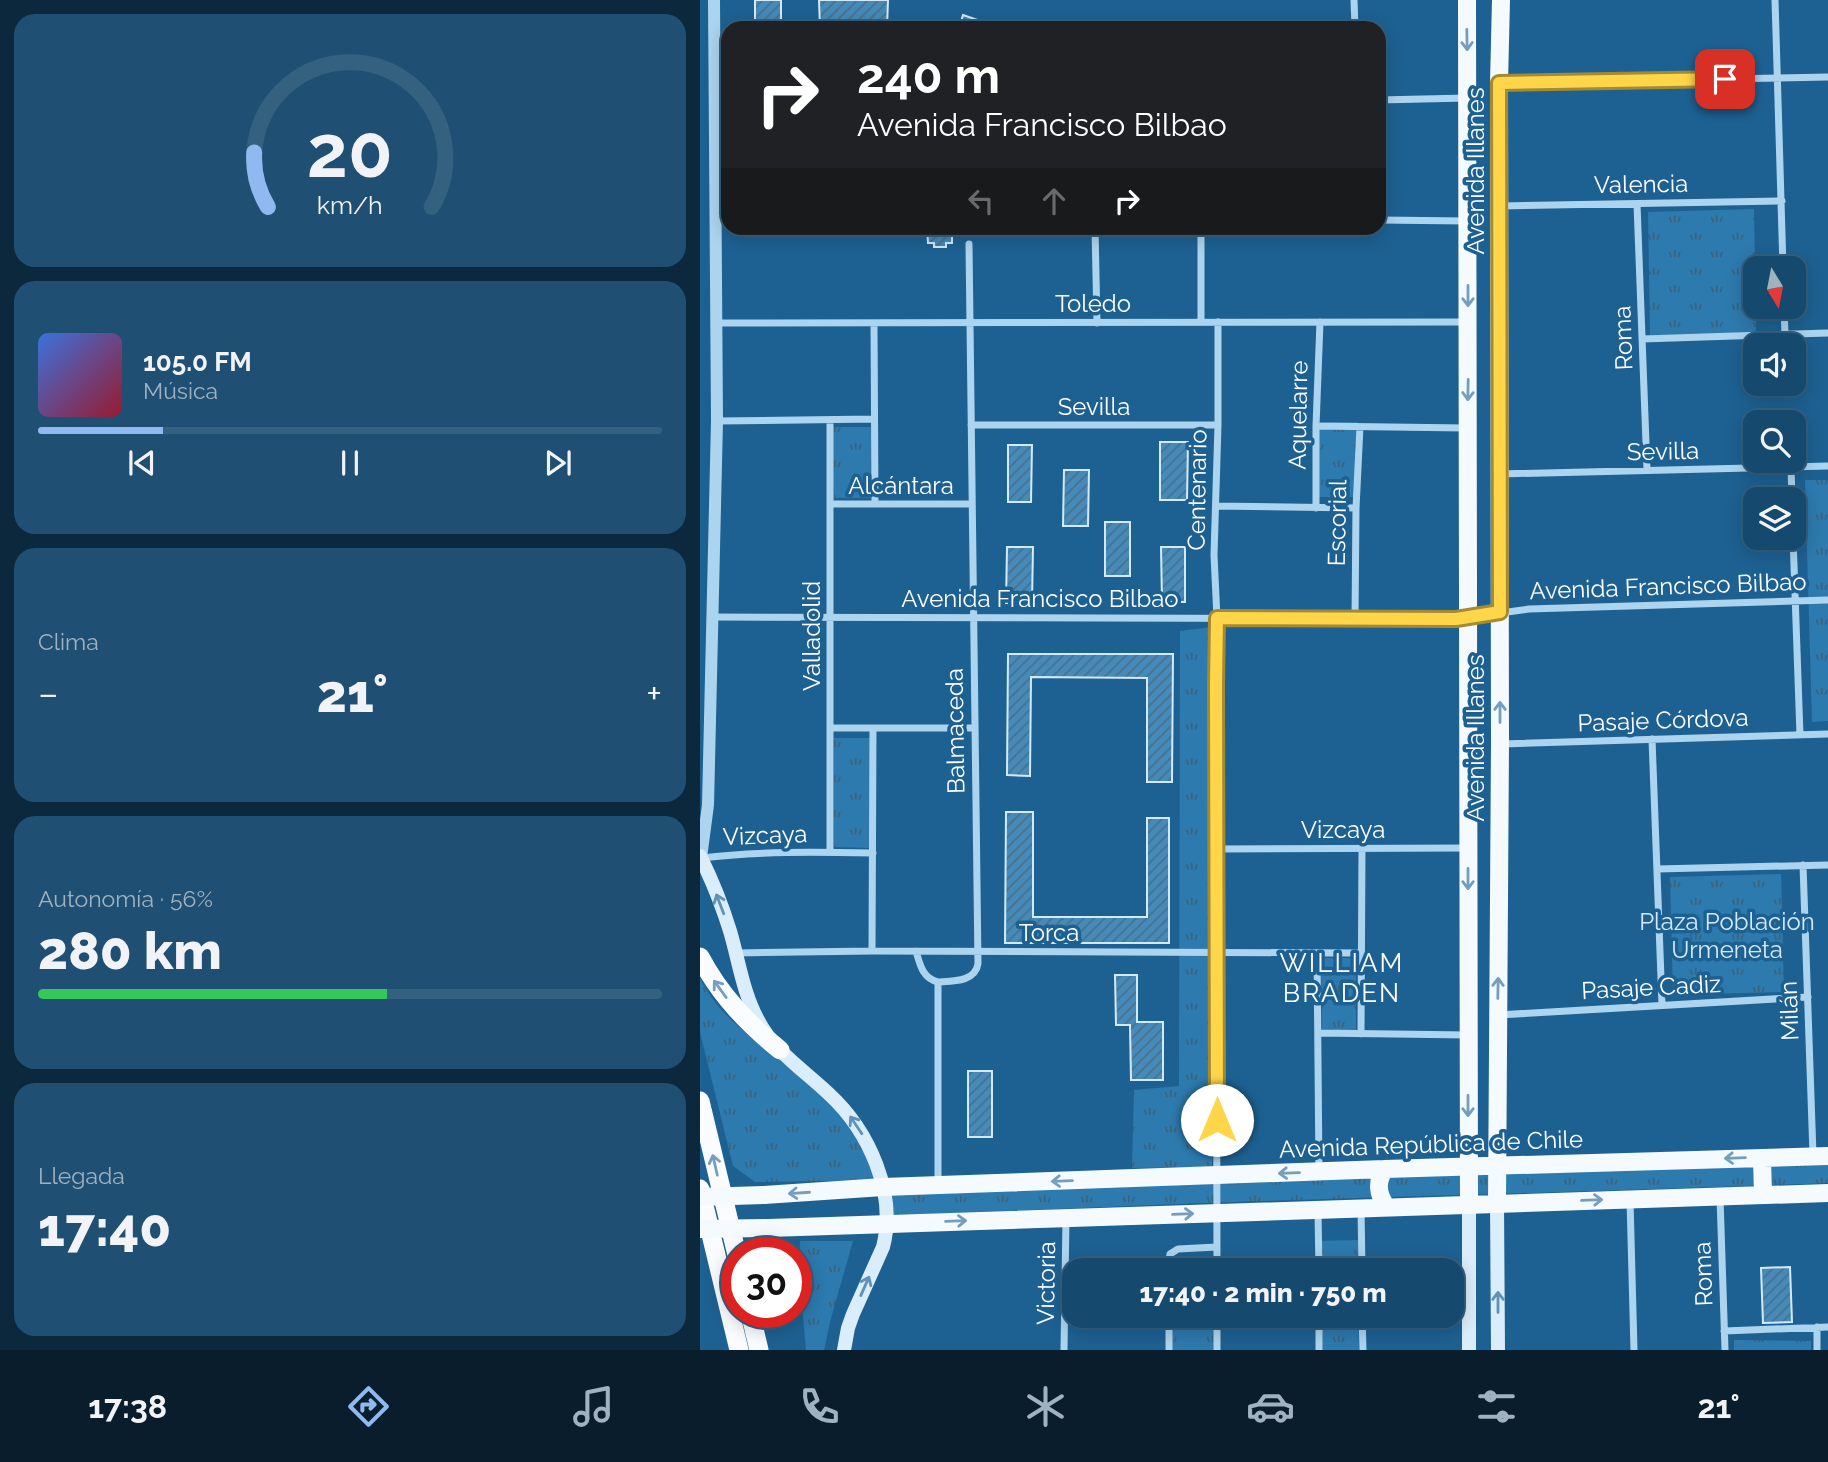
<!DOCTYPE html>
<html lang="es">
<meta charset="utf-8">
<style>
body{margin:0;font-family:Raleway,sans-serif;background:#1f5073;color:#f1f3f6;height:100vh;display:flex;flex-direction:column;font-size:26px;white-space:nowrap}
*{box-sizing:border-box;margin:0}
p{font-size:23px;color:#9eb2c2}
.icon{flex:none;width:38px;height:38px;fill:none;stroke:currentColor;stroke-width:2;stroke-linecap:round;stroke-linejoin:round}
.map{position:relative;flex:1;overflow:hidden}
.details{display:flex;flex-direction:column;gap:14px;padding:14px;background:#0c283c;width:700px}
.details>*{flex:none}
.top-card{position:absolute;left:21px;top:21px;width:665px;height:214px;border-radius:21px;box-shadow:0 4px 18px #0003,0 0 0 2px #356181;background:#202124;color:#fff;overflow:hidden}
.needle{width:46px;rotate:170deg}
.fabs{position:absolute;left:1043px;top:256px;display:grid;gap:14px}
.fabs a{display:grid;place-items:center;width:63px;height:63px;border-radius:14px;background:#16496e;box-shadow:0 4px 18px #0003,0 0 0 2px #356181;font-size:35px}
.speed{position:absolute;left:21px;top:1237px;display:flex;gap:14px;font-size:35px;font-weight:700;text-align:center}
.speed>*{display:grid;place-content:center;width:91px;height:91px;border-radius:50%;background:#16496e;box-shadow:0 4px 18px #0003,0 0 0 2px #356181;line-height:1}
.speed .limit{border:10px solid #d22;background:#fff;color:#111}
.pin{position:absolute;display:grid;place-items:center;width:60px;height:60px;color:#fff;margin:-30px;border-radius:14px;box-shadow:0 4px 10px #0006}
.me{position:absolute;width:77px;margin:-38px;rotate:0deg;stroke-linejoin:round;filter:drop-shadow(0 0 5px #0008)}
.turn{display:flex;align-items:center;gap:24px;height:147px;padding:0 21px;font-size:32px}
.turn .icon{width:91px;height:91px;stroke-width:2.5}
.turn b{display:block;font-size:49px;line-height:60px}
.lanes{display:flex;align-items:center;height:66px;padding:0 21px;background:#0003;justify-content:center;gap:35px;direction:ltr}
.lanes .off{opacity:.35}
.big{font-size:52px;font-weight:800;line-height:1.1}
.details .card{flex:1;display:flex;flex-direction:column;justify-content:center;gap:10px;min-width:0;padding:0 24px;border-radius:21px;background:#1f5073}
.details .dial{align-items:center;gap:0}
.dial svg{height:182px;overflow:visible;fill:none;stroke:#356181;stroke-width:7;stroke-linecap:round;text-anchor:middle}
.dial text{fill:#f1f3f6;stroke:none}
.song{display:flex;align-items:center;gap:21px}
.cover{width:84px;height:84px;border-radius:10px;background:linear-gradient(135deg,hsl(220 70% 55%),hsl(350 70% 35%))}
.played{height:7px;border-radius:4px;background:linear-gradient(90deg,#90b9f0 20%,#356181 20%)}
.keys{display:flex;justify-content:space-around;direction:ltr}
.heat{display:flex;justify-content:space-between;align-items:center;font-size:38px;direction:ltr}
.charge{height:10px;border-radius:5px;background:linear-gradient(90deg,#34c759 56%,#356181 0)}
.trip{position:absolute;left:362px;top:1258px;width:402px;height:70px;border-radius:21px;background:#16496e;box-shadow:0 4px 18px #0003,0 0 0 2px #356181;font-weight:800;line-height:70px;text-align:center}
.tab-bar{display:flex;height:112px;justify-content:space-around;align-items:center;background:#091d2c;color:#9eb2c2}
.tab-bar .icon{width:49px;height:49px}
.tab-bar .current{color:#90b9f0}
.tab-bar b{font-size:32px;color:#f1f3f6}
main{display:flex;flex:1;min-height:0}
.map>svg:first-child{display:block}
</style>
<main>
<section class="details">
<div class="card dial"><svg viewBox="0 0 100 80">
<path d="M14 69A42 42 0 1 1 86 69"/>
<path d="M14 69A42 42 0 0 1 8 45" stroke="#90b9f0"/>
<text x="50" y="56" font-size="32" font-weight="700">20</text>
<text x="50" y="72" font-size="11">km/h</text>
</svg></div>
<div class="card">
<div class="song"><i class="cover"></i><div><b>105.0 FM</b><p>Música</p></div></div>
<div class="played"></div>
<div class="keys"><svg class="icon" aria-label="previous" viewBox="0 0 24 24"><path d="M18 5L8 12l10 7zM5 5v14"/></svg><svg class="icon" aria-label="pause" viewBox="0 0 24 24"><path d="M8 5v14M16 5v14"/></svg><svg class="icon" aria-label="next" viewBox="0 0 24 24"><path d="M6 5l10 7-10 7zM19 5v14"/></svg></div>
</div>
<div class="card"><p>Clima</p>
<div class="heat"><a>−</a><b class="big">21°</b><a>+</a></div>
</div>
<div class="card"><p>Autonomía · 56%</p><b class="big">280 km</b><div class="charge"></div></div>
<div class="card"><p>Llegada</p><b class="big">17:40</b></div>
</section>
<div class="map">
<svg width="1128" height="1350" viewBox="0 0 1128 1350">
<defs>
<pattern id="grass-tufts" width="24" height="20" patternUnits="userSpaceOnUse" patternTransform="scale(1.75)"><rect width="24" height="20" fill="#2d7aae"/><path d="M3 7l-1-3M5 7V3M7 7l1-3M15 17l-1-3M17 17v-4M19 17l1-3" fill="none" stroke="#3c637d"/></pattern>
<pattern id="building-hatch" width="6" height="6" patternUnits="userSpaceOnUse" patternTransform="scale(1.75)"><rect width="6" height="6" fill="#458ab9"/><path d="M-1 1l2-2M0 6l6-6M5 7l2-2" fill="none" stroke="#48718d"/></pattern>
</defs>
<rect width="100%" height="100%" fill="#1d6192"/>
<path fill="url(#grass-tufts)" d="M1054,209L1056,333L950,335L948,212Z
M619,422H658V497H619Z
M132,427H173L171,498H132Z
M1105,480H1128V721L1112,722Z
M512,627V1167L432,1168L434,1090L479,1086L480,631Z
M134,738H172L170,848L134,847Z
M1081,874L1084,992L973,995L970,877Z
M621,958H656V1031H622Z
M0,978C21,1023 74,1052 110,1085C127,1100 155,1131 166,1150C172,1158 173,1170 176,1180L55,1182L33,1166L0,1032Z
M1128,1162V1183C920,1191 712,1196 505,1203C401,1207 297,1212 193,1215L191,1192Z
M658,1240V1270H621V1241Z
M100,1241H153L131,1318L124,1350H106L99,1270Z
M472,1316H514V1350H472Z
M622,1316H658L659,1350H622Z
M1034,1340L1111,1341V1350H1034Z"/>
<path fill="url(#building-hatch)" stroke="#d3eafa" stroke-width="2" d="M55,0H81V28H55Z
M119,0H188L187,28H120Z
M263,15L295,26L294,28H259Z
M227,228H252V243H246V247H234V243H228Z
M460,442H488L487,500H460Z
M308,445H332L331,502H308Z
M364,470H389L388,526H363Z
M405,522H430V576H405Z
M307,547H333L332,603H306Z
M461,547H485V602H462Z
M308,654H473L472,782H447V678L331,677L330,776L307,775Z
M306,812H333V917H447V818H469V943H305Z
M415,975H437V1022H463V1080H431L430,1025H416Z
M268,1071H292V1137H268Z
M1090,1267L1092,1322L1063,1323L1061,1268Z"/>
<g fill="none" stroke-linecap="round" stroke-linejoin="round">
<path stroke="#add4ee" stroke-width="7" d="M654,0L655,28
M1075,0L1083,268
M800,83L1128,77
M679,100L767,98
M937,204L947,470
M800,206L1082,201
M679,220L766,221
M395,228L397,323
M501,228V322
M1084,306L1085,335
M17,323L765,322
M174,323L175,504
M942,339L1128,333
M17,421L173,419
M271,425H518
M616,426L765,428
M1091,467L1092,499
M800,474L1128,466
M130,504H272
M516,506L656,508
M616,508V426L620,322
M1093,537L1100,735
M13,617L756,619L829,609L1128,600
M655,619L656,508L660,427
M130,728H274
M952,739L962,1005
M801,744L1128,734
M517,849L768,848
M130,852V420
M2,858C56,851 118,852 173,853
M1103,865L1113,1155
M957,869L1128,865
M172,951L173,728
M216,951C220,964 222,978 238,982
M36,953L172,951L662,953
M617,953L619,1172
M798,1015L1108,997
M618,1033L768,1035
M661,1034L662,848
M238,1185V982C253,981 275,982 278,964L269,244
M1020,1197L1025,1350
M930,1200L934,1350
M661,1208L662,1270
M618,1212L619,1270
M468,1270L470,1254L478,1249L517,1247
M517,1270L516,684L517,618L514,555L518,425V322
M469,1316V1350
M517,1316V1350
M619,1316V1350
M662,1316L663,1350
M1117,1327V1350
M1024,1331L1128,1327
M364,1350L366,1218"/>
<path stroke="#add4ee" stroke-width="12" d="M1,858L8,805L17,421L14,0"/>
<path stroke="#daedfa" stroke-width="14" d="M0,856C12,880 22,905 30,931C39,961 43,994 59,1022C75,1052 105,1071 129,1094C169,1131 197,1193 183,1247L153,1314L148,1328L144,1350
M769,1204V1350
M797,1204L798,1350"/>
<path stroke="#f5faff" stroke-width="18" d="M767,0L769,1204
M1062,1158L1063,1195
M685,1169C676,1181 678,1195 686,1206
M64,1195L183,1187L685,1169L1128,1156
M797,1204L800,744L799,83L801,0
M69,1228L1128,1193"/>
<path stroke="#fafcff" stroke-width="19" d="M0,957C20,995 47,1023 80,1050
M0,1101L37,1255
M0,1189L39,1350
M50,1312L59,1350"/>
<path stroke="#f5faff" stroke-width="18" d="M0,1197L64,1195
M0,1229L69,1228"/>
</g>
<defs><path id="oneway-shaft" d="M-6 0H5M1.5-3L5.5 0L1.5 3" fill="none" stroke-width="1.6" stroke-linecap="round" stroke-linejoin="round" transform="scale(1.75)"/></defs>
<g stroke="#739ebe">
<use href="#oneway-shaft" transform="translate(767 40) rotate(89)"/>
<use href="#oneway-shaft" transform="translate(768 296) rotate(90)"/>
<use href="#oneway-shaft" transform="translate(768 390) rotate(91)"/>
<use href="#oneway-shaft" transform="translate(800 712) rotate(-90)"/>
<use href="#oneway-shaft" transform="translate(768 879) rotate(90)"/>
<use href="#oneway-shaft" transform="translate(798 988) rotate(-89)"/>
<use href="#oneway-shaft" transform="translate(768 1106) rotate(90)"/>
<use href="#oneway-shaft" transform="translate(1035 1158) rotate(178)"/>
<use href="#oneway-shaft" transform="translate(589 1173) rotate(178)"/>
<use href="#oneway-shaft" transform="translate(362 1181) rotate(178)"/>
<use href="#oneway-shaft" transform="translate(99 1193) rotate(176)"/>
<use href="#oneway-shaft" transform="translate(892 1200) rotate(-2)"/>
<use href="#oneway-shaft" transform="translate(483 1214) rotate(-2)"/>
<use href="#oneway-shaft" transform="translate(256 1221) rotate(-2)"/>
</g>
<g stroke="#5f92b6">
<use href="#oneway-shaft" transform="translate(20 904) rotate(-111)"/>
<use href="#oneway-shaft" transform="translate(156 1125) rotate(-124)"/>
<use href="#oneway-shaft" transform="translate(165 1286) rotate(-66)"/>
<use href="#oneway-shaft" transform="translate(798 1302) rotate(-90)"/>
</g>
<g stroke="#759fbe">
<use href="#oneway-shaft" transform="translate(20 989) rotate(-126)"/>
<use href="#oneway-shaft" transform="translate(15 1165) rotate(-103)"/>
</g>
<g fill="none" stroke-linecap="round" stroke-linejoin="round">
<g stroke="#a68a30" stroke-width="18">
<path id="route" d="M517,1120L516,684L517,618L756,619L800,612L799,83L1025,79"/>
</g>
<use href="#route" stroke="#ffd54a" stroke-width="12"/>
</g>
<g text-anchor="middle" dominant-baseline="central" stroke-width="7" stroke-linejoin="round" paint-order="stroke">
<g font-size="24" fill="#fff" stroke="#1d6192">
<text transform="translate(775 171) rotate(-90)">Avenida Illanes</text>
<text transform="translate(941 184) rotate(-1)">Valencia</text>
<text x="393" y="303">Toledo</text>
<text transform="translate(923 338) rotate(-92)">Roma</text>
<text x="394" y="406">Sevilla</text>
<text transform="translate(598 415) rotate(-89)">Aquelarre</text>
<text transform="translate(963 451) rotate(-1)">Sevilla</text>
<text x="201" y="485">Alcántara</text>
<text transform="translate(497 490) rotate(-89)">Centenario</text>
<text transform="translate(637 523) rotate(-89)">Escorial</text>
<text transform="translate(968 586) rotate(-2)">Avenida Francisco Bilbao</text>
<text x="340" y="598">Avenida Francisco Bilbao</text>
<text transform="translate(111 636) rotate(-90)">Valladolid</text>
<text transform="translate(963 720) rotate(-2)">Pasaje Córdova</text>
<text transform="translate(255 731) rotate(-91)">Balmaceda</text>
<text transform="translate(775 738) rotate(-90)">Avenida Illanes</text>
<text x="643" y="829">Vizcaya</text>
<text transform="translate(65 835) rotate(-2)">Vizcaya</text>
<text x="349" y="932">Torca</text>
<text transform="translate(951 987) rotate(-3)">Pasaje Cadiz</text>
<text transform="translate(1089 1011) rotate(-92)">Milán</text>
<text transform="translate(731 1144) rotate(-2)">Avenida República de Chile</text>
<text transform="translate(1003 1274) rotate(-92)">Roma</text>
<text transform="translate(346 1283) rotate(-89)">Victoria</text>
</g>
<g font-size="24" fill="#d3eafa" stroke="#1d6192">
<text x="1027" y="921">Plaza Población<tspan x="1027" dy="28">Urmeneta</tspan></text>
</g>
<g font-size="26" letter-spacing="2" fill="#fff" stroke="#1d6192">
<text x="642" y="963">WILLIAM<tspan x="642" dy="30">BRADEN</tspan></text>
</g>
</g>
</svg>
<div class="fabs">
<a><svg class="needle" viewBox="-14 -14 28 28"><path d="M0-13l5 13h-10z" fill="#e53935"/><path d="M0 13l5-13h-10z" fill="#9eb2c2"/></svg></a>
<a><svg class="icon" aria-label="sound" viewBox="0 0 24 24"><path d="M4 9h4l5-4v14l-5-4H4zM17 9q2 3 0 6"/></svg></a>
<a><svg class="icon" aria-label="search" viewBox="0 0 24 24"><circle cx="10" cy="10" r="6"/><path d="M15 15l6 6"/></svg></a>
<a><svg class="icon" aria-label="layers" viewBox="0 0 24 24"><path d="M12 4l9 5-9 5-9-5zM3 14l9 5 9-5"/></svg></a>
</div>
<div class="speed"><div class="limit">30</div></div>
<div class="pin" style="left:1025px;top:79px;background:#d93025"><svg class="icon" aria-label="arrive" viewBox="0 0 24 24"><path d="M6 21V4h12l-3 4 3 4H6"/></svg></div>
<svg class="me" style="left:517px;top:1120px" viewBox="-20 -20 40 40"><circle r="19" fill="#fff"/><path d="M0-13L10 11 0 6-10 11z" fill="#ffd54a"/></svg>
<div class="trip">17:40 · 2 min · 750 m</div>
<div class="top-card">
<div class="turn"><svg class="icon" aria-label="right" viewBox="0 0 24 24"><path d="M7 20v-9h11M14 6l5 5-5 5"/></svg><div><b>240 m</b>Avenida Francisco Bilbao</div></div>
<div class="lanes"><svg class="icon off" aria-label="left" viewBox="0 0 24 24"><path d="M17 20v-9H6M10 6l-5 5 5 5"/></svg><svg class="icon off" aria-label="ahead" viewBox="0 0 24 24"><path d="M12 20V5M6 11l6-6 6 6"/></svg><svg class="icon" aria-label="right" viewBox="0 0 24 24"><path d="M7 20v-9h11M14 6l5 5-5 5"/></svg></div>
</div>
</div>
</main>
<nav class="tab-bar">
<b>17:38</b>
<svg class="icon current" aria-label="directions" viewBox="0 0 24 24"><path d="M12 3l9 9-9 9-9-9zM9 14v-3h6M13 9l2 2-2 2"/></svg>
<svg class="icon" aria-label="music" viewBox="0 0 24 24"><path d="M9 18V5l10-2v13"/><circle cx="6" cy="18" r="3"/><circle cx="16" cy="16" r="3"/></svg>
<svg class="icon" aria-label="phone" viewBox="0 0 24 24"><path d="M5 4h4l2 5-3 2q2 4 5 5l2-3 5 2v4C11 20 4 13 5 4z"/></svg>
<svg class="icon" aria-label="climate" viewBox="0 0 24 24"><path d="M12 3v18M4 7l16 10M4 17L20 7"/></svg>
<svg class="icon" aria-label="car" viewBox="0 0 24 24"><path d="M5 17H2v-5l4-1 3-4h7l3 4 3 1v5h-3M9 17h6M6 11h13"/><circle cx="7" cy="17" r="2"/><circle cx="17" cy="17" r="2"/></svg>
<svg class="icon" aria-label="filters" viewBox="0 0 24 24"><path d="M4 7h16M4 17h16"/><circle cx="9" cy="7" r="2"/><circle cx="15" cy="17" r="2"/></svg>
<b>21°</b>
</nav>
